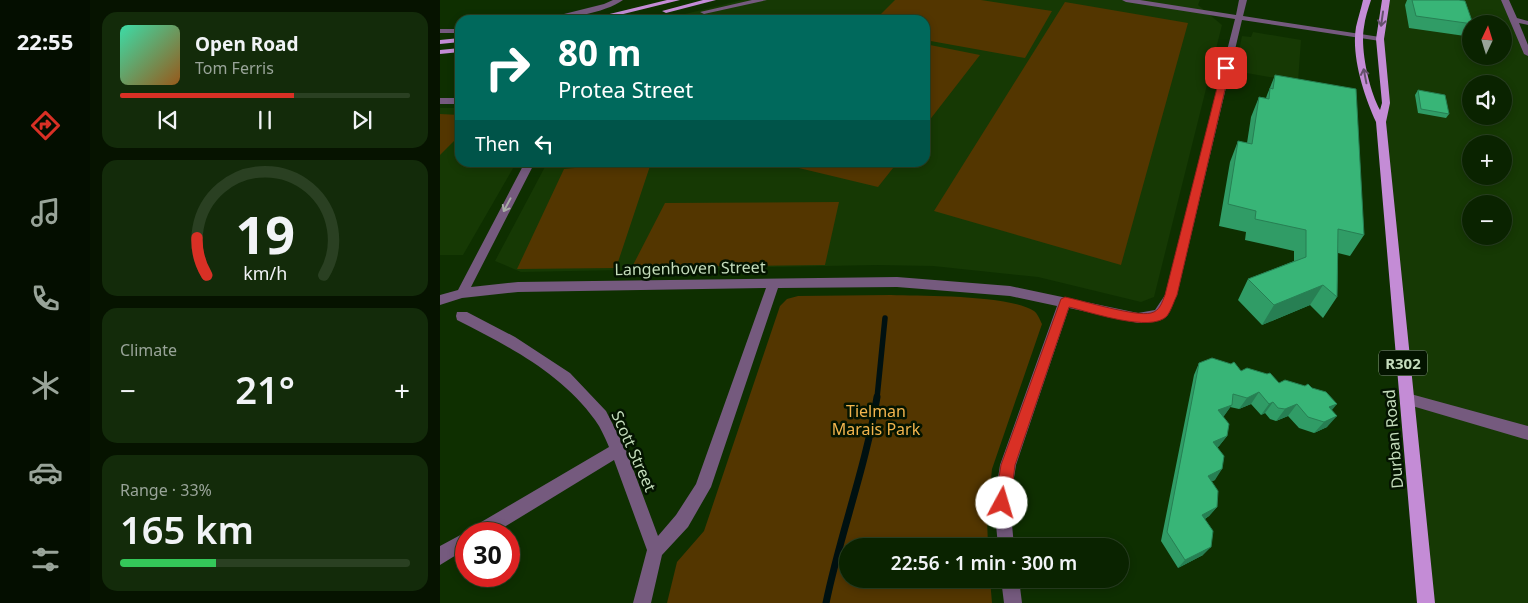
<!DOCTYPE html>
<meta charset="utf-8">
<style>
body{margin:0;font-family:"Noto Sans",sans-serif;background:#132b0a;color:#f1f3f6;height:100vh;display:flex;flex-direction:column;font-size:19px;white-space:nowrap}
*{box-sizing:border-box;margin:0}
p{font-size:16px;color:#99a499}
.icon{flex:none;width:28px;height:28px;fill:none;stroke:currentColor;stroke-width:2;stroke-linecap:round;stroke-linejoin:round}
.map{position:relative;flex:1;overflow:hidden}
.details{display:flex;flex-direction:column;gap:12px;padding:12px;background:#061300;width:350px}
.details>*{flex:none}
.banner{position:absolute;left:15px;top:15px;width:475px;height:152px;border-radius:15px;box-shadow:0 2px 8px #0003,0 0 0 1px #2a4022;background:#00695c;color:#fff;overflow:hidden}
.needle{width:32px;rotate:4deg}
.controls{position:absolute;left:1022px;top:15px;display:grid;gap:10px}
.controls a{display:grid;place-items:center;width:50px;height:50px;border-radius:50%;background:#0a2300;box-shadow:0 2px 8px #0003,0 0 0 1px #2a4022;font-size:25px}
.speed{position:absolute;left:15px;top:522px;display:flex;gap:10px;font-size:25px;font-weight:700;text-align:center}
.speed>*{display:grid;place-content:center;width:65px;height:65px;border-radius:50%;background:#0a2300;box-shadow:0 2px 8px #0003,0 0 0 1px #2a4022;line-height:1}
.speed .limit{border:8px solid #d22;background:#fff;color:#111}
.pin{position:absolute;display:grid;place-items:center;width:42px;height:42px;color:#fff;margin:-21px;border-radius:10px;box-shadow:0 2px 8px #0006}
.me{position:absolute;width:55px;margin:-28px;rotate:6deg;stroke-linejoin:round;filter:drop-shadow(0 0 4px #0008)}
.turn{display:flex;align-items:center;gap:18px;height:105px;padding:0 20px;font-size:22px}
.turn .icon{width:65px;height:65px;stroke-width:2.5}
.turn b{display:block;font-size:35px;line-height:42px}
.then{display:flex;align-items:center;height:48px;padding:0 20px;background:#0003;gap:10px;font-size:19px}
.big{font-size:38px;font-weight:600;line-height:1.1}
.details .card{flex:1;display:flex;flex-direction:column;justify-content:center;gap:8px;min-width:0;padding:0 18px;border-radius:15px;background:#132b0a}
.details .dial{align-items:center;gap:0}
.dial svg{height:130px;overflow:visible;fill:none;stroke:#2a4022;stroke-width:7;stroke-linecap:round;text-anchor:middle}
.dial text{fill:#f1f3f6;stroke:none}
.song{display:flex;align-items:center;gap:15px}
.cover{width:60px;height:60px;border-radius:8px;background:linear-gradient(135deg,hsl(160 70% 55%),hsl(30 70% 35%))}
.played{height:5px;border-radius:2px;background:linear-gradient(90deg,#d93025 60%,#2a4022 60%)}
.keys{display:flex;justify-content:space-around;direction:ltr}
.heat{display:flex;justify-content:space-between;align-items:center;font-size:28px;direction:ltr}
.charge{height:8px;border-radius:4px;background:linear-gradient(90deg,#34c759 33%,#2a4022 0)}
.trip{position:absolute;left:399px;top:538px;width:290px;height:50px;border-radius:25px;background:#0a2300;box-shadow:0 2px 8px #0003,0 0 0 1px #2a4022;font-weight:600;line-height:50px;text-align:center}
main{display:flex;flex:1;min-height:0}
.tab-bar{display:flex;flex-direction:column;width:90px;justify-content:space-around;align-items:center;background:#040e00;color:#99a499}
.tab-bar .icon{width:35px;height:35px}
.tab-bar .on{color:#d93025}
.tab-bar b{font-size:22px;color:#f1f3f6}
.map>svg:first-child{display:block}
</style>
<main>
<nav class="tab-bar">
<b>22:55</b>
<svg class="icon on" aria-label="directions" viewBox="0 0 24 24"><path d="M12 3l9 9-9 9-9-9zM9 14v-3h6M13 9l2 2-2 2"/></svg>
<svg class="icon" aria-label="music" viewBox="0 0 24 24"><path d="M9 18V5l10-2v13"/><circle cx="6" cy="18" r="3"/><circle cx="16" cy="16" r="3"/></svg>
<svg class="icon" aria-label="phone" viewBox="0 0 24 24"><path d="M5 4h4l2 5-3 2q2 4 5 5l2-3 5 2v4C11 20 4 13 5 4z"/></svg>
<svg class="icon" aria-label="climate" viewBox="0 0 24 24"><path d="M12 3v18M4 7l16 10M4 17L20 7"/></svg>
<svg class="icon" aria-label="car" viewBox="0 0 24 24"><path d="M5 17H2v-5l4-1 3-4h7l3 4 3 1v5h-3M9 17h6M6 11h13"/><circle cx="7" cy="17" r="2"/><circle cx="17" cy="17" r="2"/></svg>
<svg class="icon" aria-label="filters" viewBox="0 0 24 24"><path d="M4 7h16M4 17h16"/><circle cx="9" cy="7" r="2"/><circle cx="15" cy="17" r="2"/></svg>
</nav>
<section class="details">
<div class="card">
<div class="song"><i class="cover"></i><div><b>Open Road</b><p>Tom Ferris</p></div></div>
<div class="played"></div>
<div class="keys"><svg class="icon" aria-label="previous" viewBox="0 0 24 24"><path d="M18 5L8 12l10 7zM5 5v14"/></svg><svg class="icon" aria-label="pause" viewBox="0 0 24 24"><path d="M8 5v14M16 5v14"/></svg><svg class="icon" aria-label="next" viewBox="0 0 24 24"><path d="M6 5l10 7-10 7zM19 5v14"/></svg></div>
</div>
<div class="card dial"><svg viewBox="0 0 100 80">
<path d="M14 69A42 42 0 1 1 86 69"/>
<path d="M14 69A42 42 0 0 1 8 46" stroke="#d93025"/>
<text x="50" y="56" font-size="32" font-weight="700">19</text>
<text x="50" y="72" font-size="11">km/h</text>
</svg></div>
<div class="card"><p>Climate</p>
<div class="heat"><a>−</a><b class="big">21°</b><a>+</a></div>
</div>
<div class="card"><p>Range · 33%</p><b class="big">165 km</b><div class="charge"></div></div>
</section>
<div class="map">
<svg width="1088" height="603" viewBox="0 0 1088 603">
<rect width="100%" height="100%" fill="#0e2f00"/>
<path fill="#163904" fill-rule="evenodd" d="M303,0H760L758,5L782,25L714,297L701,302L598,277L493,266L436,265L81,272L55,261L107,163L485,162V20H220Z
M947,0H1063L1088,57V603H990L942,122L947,103L942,55ZM1031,24H1064V56H1031ZM1031,84H1064V116H1031ZM1031,144H1064V176H1031ZM1031,204H1064V236H1031Z
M813,32L861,40L858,82L795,71L802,36L811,37Z
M0,108H20V162L76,163L23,255H0Z"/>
<path fill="#533600" d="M455,0H541L612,11L585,58L485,40V20H435Z
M625,2L748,23L681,265L494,211Z
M485,44L540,55L485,126Z
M0,114L20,115V135L0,155Z
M198,162L211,163L176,268L77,269L124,169Z
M338,163H457L438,187Z
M399,202L385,265L192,267L225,203Z
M451,295C483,296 570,295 594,311C598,314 600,320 602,324L552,469L547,518L548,546H408V579H550L552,603H227L237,562L264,531L340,306L347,299L358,296Z"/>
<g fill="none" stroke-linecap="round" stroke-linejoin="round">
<path stroke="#011" stroke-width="5.5" d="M437,398L445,318"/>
<path stroke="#011" stroke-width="7" d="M386,603C400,534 426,467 437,397"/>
<path fill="#755a7e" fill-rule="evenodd" d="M173,0H183C166,13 121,20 100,20L164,4Z
M312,0H327L264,14L260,12Z
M682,0H700L796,15L799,0H807L803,16L940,37L944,39L940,41L802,20L737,295L724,317L711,322L698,323L629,308L576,465L570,503L574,546H558L554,503L560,465L617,306L570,296L457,287L338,288L271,487L248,527L222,555L211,603H193L207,550L174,460L53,534H26V549L0,565V546L26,532L29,533L31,528L169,447C165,438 161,428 155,420C121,373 68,346 17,320L16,316L17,312H27L75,337L130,373L166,411L186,450L218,536L236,515L256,484L326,288L78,292L22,298L0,305V295L18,290L85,162H95L31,287L78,282L457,277L570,286L698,313L715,310L725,295L795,19L686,2Z
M1061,0H1069L1077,18L1088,21V25L1079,23L1088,45V56L1084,54Z
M0,29H20V33H0Z
M0,98H20V104H0Z
M967,393L1088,426V440L962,403L960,399L962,395Z
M561,579H579L582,603H564Z"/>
<path fill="#c48cd6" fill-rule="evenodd" d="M227,0H240L159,20H145Z
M263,0H276L226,13L222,11Z
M923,0H931C928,9 925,18 924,27C920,49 929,90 940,110L942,103L936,39L942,0H950L944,39L950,103L946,122L995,603H977L936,122C924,96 911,56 916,27C918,18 921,9 923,0Z
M20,38V42L0,44V40Z
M20,48V52L0,54V50Z"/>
</g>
<path fill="#309c66" d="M967,0H1019L1031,24V27L1025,36L969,28L965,5Z
M835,75L924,235L910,256L898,253L897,297L883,318L870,305L822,325L798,300L808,279L854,261V251L805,240L806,232L779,226L790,162L798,141L807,143L811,117L819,97L826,98L827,95Z
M978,90L1009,114L1006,118L978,113L975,95Z
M759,363L801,371L839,383L892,410L887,427L874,433L859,428L848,416L836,421L830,419L825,413L821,415L811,404L799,409L790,407L783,417L787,436L779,446L778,447L775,480L771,481L777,507L769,516L765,519L763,555L738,568L721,541L754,375Z"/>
<path fill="#277f53" d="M883,285L870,305L822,325L834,305Z
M819,392L811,404L799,409L807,398Z
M833,402L825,413L821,415L829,404Z
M857,404L848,416L836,421L845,409Z
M897,404L887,416L889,407Z
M792,405L784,416L771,422L778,410Z
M897,416L887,427L874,433L884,422Z
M787,436L779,446L766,453L773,442Z
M782,469L775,480L761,487L768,476Z
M777,507L769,516L755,524L762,515Z
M771,547L763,555L738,568L745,560Z"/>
<path fill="#38b577" stroke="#277f53" d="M972,0H1019L1025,1L1033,24L976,16Z
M835,75L916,89L924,235L898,229L897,297L883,285L834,305L808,279L866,257V230L815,219L816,211L788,204L798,141L812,144L819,97L829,99L830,88L833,89Z
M978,90L1005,95L1009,114L981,109Z
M772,358L791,364L794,362L801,371L807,368L827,374L830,373L839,383L845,380L865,386L868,384L872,388L886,392L897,404L889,407L897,416L884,422L868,417L857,404L845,409L838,408L833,402L829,404L819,392L807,398L793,394L792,405L778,410L789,424L787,436L773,442L784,456L782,469L768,476L778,491L777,507L762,515L773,531L771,547L745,560L727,532L759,363Z"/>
<defs><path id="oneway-shaft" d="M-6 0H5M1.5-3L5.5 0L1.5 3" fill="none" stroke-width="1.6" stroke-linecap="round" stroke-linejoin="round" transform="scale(1.25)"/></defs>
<g stroke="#64506b">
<use href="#oneway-shaft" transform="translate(942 19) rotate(98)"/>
<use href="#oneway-shaft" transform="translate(925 76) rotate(-101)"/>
</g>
<use stroke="#a8aea6" href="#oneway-shaft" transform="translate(67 205) rotate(118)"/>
<path fill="#d93025" stroke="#8d1f18" d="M786,65L790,68L737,295C734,301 731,311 727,316C711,333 650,312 629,307L575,465L570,503L568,508L562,510L557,508L555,503L561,465L621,299L625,297C644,301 696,317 711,313C720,311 722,302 725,295L782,68Z"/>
<g text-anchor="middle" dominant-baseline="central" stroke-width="5" stroke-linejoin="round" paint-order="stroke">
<rect fill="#041400" stroke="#8aa083" stroke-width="1" x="939" y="350.5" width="48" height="25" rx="4"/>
<g font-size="15" font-weight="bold" fill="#c4dcbb">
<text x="963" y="363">R302</text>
</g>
<g font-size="16" fill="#c4dcbb" stroke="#041400">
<text transform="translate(250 268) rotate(-1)">Langenhoven Street</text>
<text transform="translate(953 439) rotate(-95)">Durban Road</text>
<text transform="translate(194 451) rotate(66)">Scott Street</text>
</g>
<g font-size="16" fill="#f2b44d" stroke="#041400">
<text x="436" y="411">Tielman<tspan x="436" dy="18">Marais Park</tspan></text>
</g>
</g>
</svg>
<div class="controls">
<a><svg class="needle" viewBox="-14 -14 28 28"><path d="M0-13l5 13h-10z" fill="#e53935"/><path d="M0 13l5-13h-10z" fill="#99a499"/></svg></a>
<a><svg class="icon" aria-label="sound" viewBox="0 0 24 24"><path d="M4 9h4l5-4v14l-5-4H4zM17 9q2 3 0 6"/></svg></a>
<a>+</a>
<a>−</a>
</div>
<div class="speed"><div class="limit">30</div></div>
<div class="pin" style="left:786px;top:68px;background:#d93025"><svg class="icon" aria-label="arrive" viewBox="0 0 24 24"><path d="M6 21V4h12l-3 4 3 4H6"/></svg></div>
<svg class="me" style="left:562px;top:503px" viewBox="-20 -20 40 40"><circle r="19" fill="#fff"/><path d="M0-13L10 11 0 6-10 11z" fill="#d93025"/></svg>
<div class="trip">22:56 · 1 min · 300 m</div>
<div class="banner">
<div class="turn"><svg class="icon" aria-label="right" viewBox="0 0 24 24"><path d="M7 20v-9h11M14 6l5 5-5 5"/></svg><div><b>80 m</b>Protea Street</div></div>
<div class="then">Then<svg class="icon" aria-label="left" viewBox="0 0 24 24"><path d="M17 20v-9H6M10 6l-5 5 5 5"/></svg></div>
</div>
</div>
</main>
